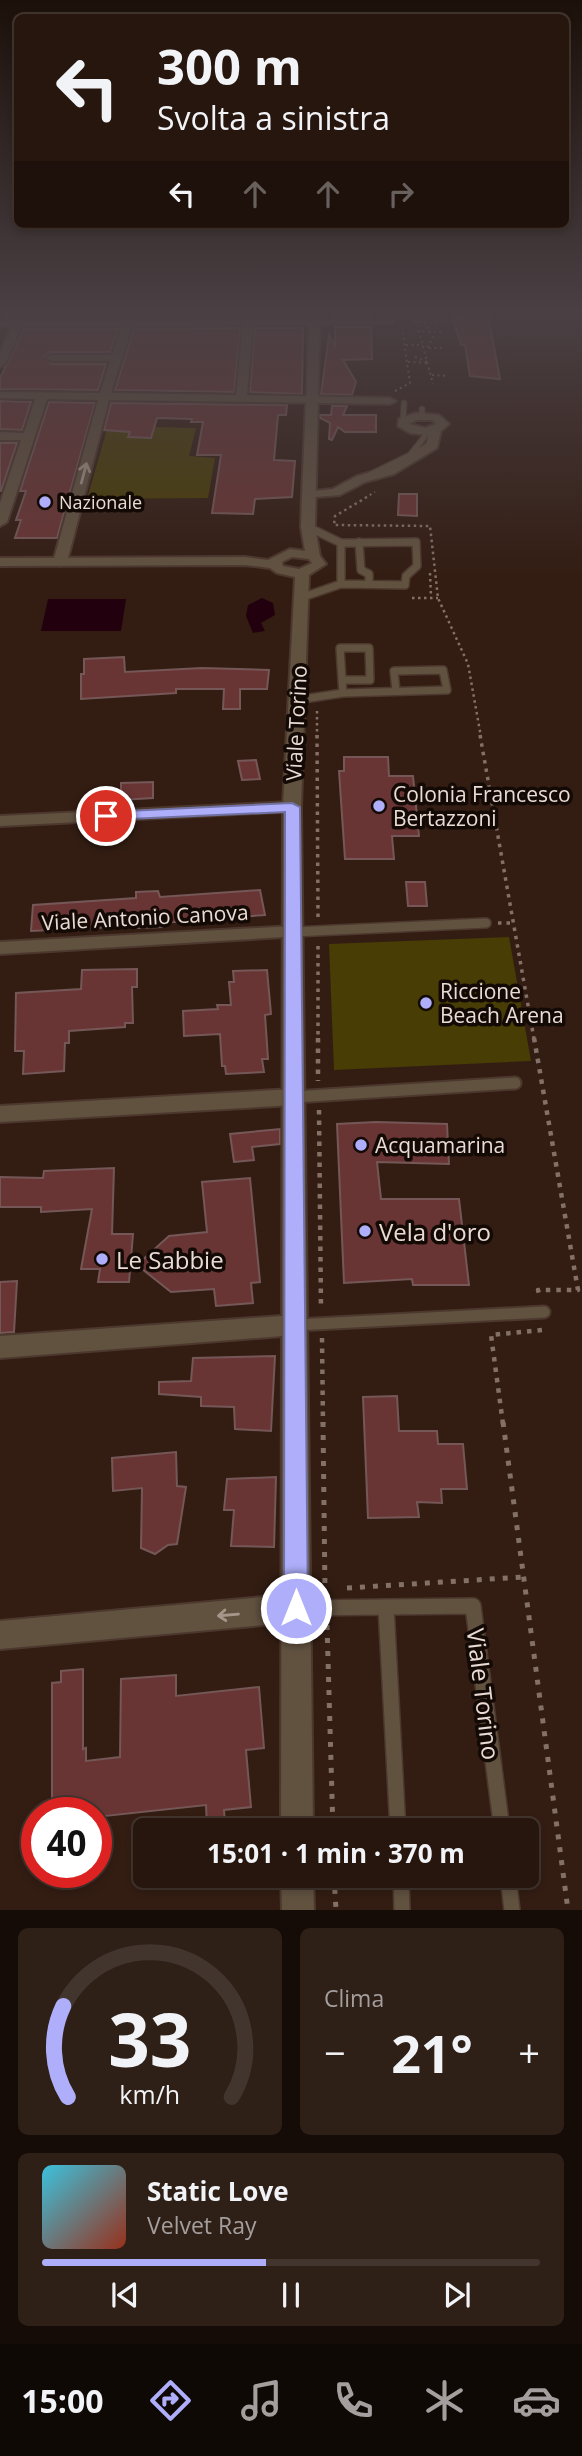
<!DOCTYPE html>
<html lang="it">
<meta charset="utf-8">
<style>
body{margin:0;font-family:"Open Sans",sans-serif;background:#2e1f17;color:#f1f3f6;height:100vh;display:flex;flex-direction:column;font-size:26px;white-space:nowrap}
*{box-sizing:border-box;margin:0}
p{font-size:23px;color:#a49f9e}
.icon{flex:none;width:38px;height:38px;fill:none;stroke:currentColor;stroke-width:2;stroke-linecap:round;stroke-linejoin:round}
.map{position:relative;height:1910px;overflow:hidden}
.side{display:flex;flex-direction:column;gap:18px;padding:18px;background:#150c08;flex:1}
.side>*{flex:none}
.top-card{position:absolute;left:14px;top:14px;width:555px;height:214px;border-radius:10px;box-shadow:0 4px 10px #0003,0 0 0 2px #42352e;background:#26160e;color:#f1f3f6;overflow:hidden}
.speed{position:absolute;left:21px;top:1797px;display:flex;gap:14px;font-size:35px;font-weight:700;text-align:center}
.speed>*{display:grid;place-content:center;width:91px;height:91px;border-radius:50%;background:#26160e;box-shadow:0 4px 10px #0003,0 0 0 2px #42352e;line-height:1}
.speed .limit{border:10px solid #d22;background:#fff;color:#111}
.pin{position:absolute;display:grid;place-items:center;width:60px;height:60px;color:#fff;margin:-30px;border:4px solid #fff;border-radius:50%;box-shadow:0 2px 7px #0007}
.me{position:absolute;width:77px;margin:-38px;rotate:0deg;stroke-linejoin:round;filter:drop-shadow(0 0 5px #0008)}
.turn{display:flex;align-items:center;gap:24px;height:147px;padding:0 28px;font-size:32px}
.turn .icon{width:91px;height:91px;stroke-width:2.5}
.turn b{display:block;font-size:49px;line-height:60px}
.lanes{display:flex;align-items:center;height:66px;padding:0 28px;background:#0003;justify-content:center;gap:35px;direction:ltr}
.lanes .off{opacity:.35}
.big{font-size:52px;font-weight:700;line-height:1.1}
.side .card{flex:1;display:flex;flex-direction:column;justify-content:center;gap:10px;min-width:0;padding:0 24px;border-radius:10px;background:#2e1f17}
.side .dial{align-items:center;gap:0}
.dial svg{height:182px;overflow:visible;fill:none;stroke:#42352e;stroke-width:7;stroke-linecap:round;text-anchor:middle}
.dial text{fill:#f1f3f6;stroke:none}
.song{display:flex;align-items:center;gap:21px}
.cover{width:84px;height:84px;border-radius:10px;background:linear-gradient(135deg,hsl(190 70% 55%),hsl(10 70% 35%))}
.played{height:7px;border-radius:4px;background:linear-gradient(90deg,#aeaefb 45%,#42352e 45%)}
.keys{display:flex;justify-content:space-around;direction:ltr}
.heat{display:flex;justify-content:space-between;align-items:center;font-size:38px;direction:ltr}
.side .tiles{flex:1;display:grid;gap:18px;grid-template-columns:1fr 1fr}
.card:last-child{grid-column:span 2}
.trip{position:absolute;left:133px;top:1818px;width:406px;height:70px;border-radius:10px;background:#26160e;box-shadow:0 4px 10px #0003,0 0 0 2px #42352e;font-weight:700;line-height:70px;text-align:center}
.dock{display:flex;height:112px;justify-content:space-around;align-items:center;background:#0f0906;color:#a49f9e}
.dock .icon{width:49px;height:49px}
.dock .active{color:#aeaefb}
.dock b{font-size:32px;color:#f1f3f6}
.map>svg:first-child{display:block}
</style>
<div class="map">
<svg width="582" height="1910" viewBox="0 0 582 1910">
<rect width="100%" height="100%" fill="#331d13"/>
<path fill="#483d05" d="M108,426L196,428L189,456L215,458L208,498L87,499Z
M509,937L531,1061L334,1070L329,944Z"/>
<path fill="#22000d" d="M262,598L273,603L275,615L261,623L265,631L253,633L246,616L248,605Z
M48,599H126L121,631H41Z"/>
<path fill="#693534" stroke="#745756" stroke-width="2" d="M73,309H241V316L3,317L6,311Z
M257,309H304V316H256Z
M335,309L371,310V317H335Z
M456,309H487L500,379L470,376L465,345H461L453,319H457Z
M335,327H371L372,359L343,360L356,382L352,395L321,394L329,335L335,345Z
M240,328L234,392L115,390L134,329Z
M255,328H303L302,394L250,392Z
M24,329H118L110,352H51L44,357L51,364H106L98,390L0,389V378Z
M0,401L31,402L22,430L0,429Z
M49,402L95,403L57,538H15L21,520H16L26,491H20Z
M111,403L287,405L286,415H278L274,460L295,461L292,497L255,499L253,514L212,513L221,455H197L203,422H191L192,419L157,418L151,438L128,437L130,432L104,430Z
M332,406H347L343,415H376V432H345L338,427L332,440L329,439L330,423L320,418V415H331Z
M0,443H17L1,491H0Z
M399,494H417V516L398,515Z
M124,657L125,672L202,668L269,670L267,689H240V709H223L224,689H176V693L81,699V674H84V659Z
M344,757H388L389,776H413L419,836H392L394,859H345L339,771H344Z
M256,760L260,779L242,780L238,761Z
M153,782V798L121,800V783Z
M406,882H425L427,906H408Z
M260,890L265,915L161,923L162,927L137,928L136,926L31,931L33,905L136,898V892L158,891L160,897Z
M137,969V987H132L133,1023H125V1027L69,1031V1043H65L64,1071L23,1074L24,1051H15L16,993L81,989L82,970Z
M267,970L271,1014L265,1015L268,1059H262L264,1072L226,1074L225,1066H222L220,1034L184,1036L183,1011L218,1009L217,1005H231L229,982H234L233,971Z
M376,1122L447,1124L449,1164L377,1162L381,1199H459L469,1285H413L412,1279L344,1283L337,1124Z
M280,1129V1144L252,1147L254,1160L234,1162L230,1134Z
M114,1168L112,1234H133L129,1282H98L100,1269H81L92,1209L41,1212V1207H0V1177L43,1178L44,1171Z
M250,1178L260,1282L251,1283L253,1303L216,1306L214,1289L171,1292L137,1265L169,1236L207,1232L202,1182Z
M17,1281L14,1332L0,1333V1282Z
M275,1356L271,1431L235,1429L234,1407L201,1406V1397L159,1394V1382L191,1381L193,1358Z
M397,1396L399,1431H437L438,1444H463L467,1489H441L442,1503L417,1502L419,1517L368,1518L363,1397Z
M176,1452L177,1486L186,1487L177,1544L168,1545L155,1554L141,1548L142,1488L113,1491L112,1458Z
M276,1477L274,1547L231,1546L234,1510H224L227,1479Z
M83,1669V1749L86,1748V1761L120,1757L121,1679L176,1675V1696L259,1687L264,1748L246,1750L251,1807L224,1810L225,1824L207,1827L206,1805L96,1817V1813H65L66,1806L52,1808V1683L61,1682V1671Z"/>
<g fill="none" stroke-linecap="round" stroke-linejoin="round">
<g stroke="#4d382e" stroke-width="7">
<path id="service-far4" d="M314,322H392
M422,409V413
M403,421L404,403
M371,474L410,455L425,436"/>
</g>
<g stroke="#4d382e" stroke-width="10">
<path id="service-far3" d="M308,527L341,543
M359,542L361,570L369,574V584
M341,543V584
M303,597L341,584L405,585L406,576L417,566L416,542L341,543
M340,648H369L370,680H342Z
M342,680L343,693
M297,700L343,693L447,690L443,670L394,671L396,691"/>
</g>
<g stroke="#4d382e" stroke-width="12">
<path id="service-far2" d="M293,932L486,923"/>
</g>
<g stroke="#4d382e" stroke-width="15">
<path id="service-far1" d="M294,1097L515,1083
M296,1325L544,1312"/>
</g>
<g stroke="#4d382e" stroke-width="18">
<path id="service" d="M386,1607L398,1830
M300,1608L473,1606L502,1830
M401,1876L402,1910
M508,1876L512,1910"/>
</g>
<g stroke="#4d382e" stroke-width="4">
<path id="minor" d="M244,309H254L253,319H314L319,322L314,325H253L247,395L390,398L396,401L390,404L109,400L67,562L60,566L53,562L98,400L47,399L7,522L0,526V503L21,440H0V432L24,433L35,399L0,398V392L100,393L110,361H51L46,358L51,355H112L122,326H22L5,364L0,367V352L12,326H0V320L243,319ZM243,325L236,395L111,393L132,326Z
M416,413L439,415L449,424L441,431L437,448L394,474L365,482L340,495L304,498V492L333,489L357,476L386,468L427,443L428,435L410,433L398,426L399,419ZM417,420H432L436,424L425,428L409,424Z
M292,802L301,807L298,811L0,826V816Z
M293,926L300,928L302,932L300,936L0,954V942Z
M294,1089L302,1092L305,1097L302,1102L294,1105L0,1122V1106Z
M295,1315L304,1318L307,1325L304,1332L295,1335L0,1358V1336Z
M296,1594L306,1598L310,1608L306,1618L296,1622L0,1649V1621Z"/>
</g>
<g stroke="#4d382e" stroke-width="4">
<path id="tertiary" d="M310,309H320L315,527L320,556L326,564L309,575L301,807L313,1830H281L283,807L295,577L277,573L270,568L245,565L0,566V558L245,557L268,560L290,549L305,551L301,527L302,495ZM292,557L309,559L312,563L299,569L283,566L282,562Z
M281,1876H313L314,1910H282Z"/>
</g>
<path stroke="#837067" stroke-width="2" stroke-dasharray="2 3.5" stroke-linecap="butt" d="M413,309L433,384
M413,322L441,323
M424,322L433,337L427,348
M417,331L442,332
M406,345H423
M429,348H445
M415,357L427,362
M408,362L429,363
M432,375L448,376
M395,391L410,383L402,329
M365,498L375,492"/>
<path stroke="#837067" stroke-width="2.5" stroke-dasharray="2.5 3.5" stroke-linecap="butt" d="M367,497L335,516L334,525L430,526L438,598L468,664L481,737
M430,573L431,597
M412,598H438
M317,711V737"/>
<path stroke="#837067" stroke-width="3.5" stroke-dasharray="3.5 5" stroke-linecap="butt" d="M317,735L318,917
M480,735L534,1039
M498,923H513
M318,946V1039"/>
<path stroke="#837067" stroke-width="4.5" stroke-dasharray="4.5 6" stroke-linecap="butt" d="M318,1038V1081
M534,1038L578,1290H538L540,1297
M319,1110L321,1309
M322,1338L323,1424
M503,1424L491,1335L542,1330"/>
<path stroke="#837067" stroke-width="5" stroke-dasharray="5 8" stroke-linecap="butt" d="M323,1422L325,1592
M503,1422L568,1910
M347,1588L523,1577
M327,1625L333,1830
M334,1876L336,1910"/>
<use href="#service-far4" stroke="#615240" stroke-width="5"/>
<use href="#service-far3" stroke="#615240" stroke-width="7"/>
<use href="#service-far2" stroke="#615240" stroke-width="9"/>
<use href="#service-far1" stroke="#615240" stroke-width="11"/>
<use href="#service" stroke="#615240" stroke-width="15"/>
<use href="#minor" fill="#615240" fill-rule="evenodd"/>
<use href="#tertiary" fill="#615240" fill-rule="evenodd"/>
</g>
<defs><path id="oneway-shaft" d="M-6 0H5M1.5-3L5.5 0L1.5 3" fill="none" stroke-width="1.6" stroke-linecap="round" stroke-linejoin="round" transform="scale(1.75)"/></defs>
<g stroke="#a6968a">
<use href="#oneway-shaft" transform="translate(84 473) rotate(-75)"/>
<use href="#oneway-shaft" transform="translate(228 1615) rotate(175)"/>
</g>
<linearGradient id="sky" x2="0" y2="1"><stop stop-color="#1c100a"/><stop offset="0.54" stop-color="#4a4044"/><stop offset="1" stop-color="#4a4044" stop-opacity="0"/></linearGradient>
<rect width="582" height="577" fill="url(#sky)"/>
<path fill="#aeaefb" stroke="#7171a3" stroke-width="2" d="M292,803L300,807L308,1608L305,1617L296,1620L288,1617L284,1608L285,812L106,820L99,816L106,812Z"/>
<g fill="#aeaefb" stroke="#130a06" stroke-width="2.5">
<circle cx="45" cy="502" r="7"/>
<circle cx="379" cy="806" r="7"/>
<circle cx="426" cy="1003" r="7"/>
<circle cx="361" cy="1145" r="7"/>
<circle cx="365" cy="1231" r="7"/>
<circle cx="102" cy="1259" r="7"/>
</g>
<g text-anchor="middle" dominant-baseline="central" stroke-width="7" stroke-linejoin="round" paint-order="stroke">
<g font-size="18" fill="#eadbd4" stroke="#130a06" text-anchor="start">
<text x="59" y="502">Nazionale</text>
</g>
<g font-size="21" fill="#eadbd4" stroke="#130a06">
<text transform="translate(296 723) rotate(-87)">Viale Torino</text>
<text transform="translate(145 917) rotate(-3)">Viale Antonio Canova</text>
</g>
<g font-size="21" fill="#eadbd4" stroke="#130a06" text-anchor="start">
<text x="393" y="794">Colonia Francesco<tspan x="393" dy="24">Bertazzoni</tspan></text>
<text x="440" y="991">Riccione<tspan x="440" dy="24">Beach Arena</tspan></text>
<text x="375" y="1145">Acquamarina</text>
</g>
<g font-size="24" fill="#eadbd4" stroke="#130a06" text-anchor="start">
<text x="379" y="1231">Vela d'oro</text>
<text x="116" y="1259">Le Sabbie</text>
</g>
<g font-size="24" fill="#eadbd4" stroke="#130a06">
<text transform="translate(484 1694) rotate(83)">Viale Torino</text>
</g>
</g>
</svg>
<div class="speed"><div class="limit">40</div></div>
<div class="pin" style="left:106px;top:816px;background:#d93025"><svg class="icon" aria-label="arrive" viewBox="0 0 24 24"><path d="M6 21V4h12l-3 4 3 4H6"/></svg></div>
<svg class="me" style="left:296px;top:1608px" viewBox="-20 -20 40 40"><circle r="17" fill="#aeaefb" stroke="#fff" stroke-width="3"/><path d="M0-11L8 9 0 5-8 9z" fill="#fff"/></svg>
<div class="trip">15:01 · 1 min · 370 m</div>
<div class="top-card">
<div class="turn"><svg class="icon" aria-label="left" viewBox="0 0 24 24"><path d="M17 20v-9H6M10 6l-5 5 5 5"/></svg><div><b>300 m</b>Svolta a sinistra</div></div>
<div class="lanes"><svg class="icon" aria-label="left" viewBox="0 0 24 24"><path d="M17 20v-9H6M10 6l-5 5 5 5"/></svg><svg class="icon off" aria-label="ahead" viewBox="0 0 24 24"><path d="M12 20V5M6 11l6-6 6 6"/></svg><svg class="icon off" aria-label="ahead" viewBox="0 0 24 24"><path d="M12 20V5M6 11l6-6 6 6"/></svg><svg class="icon off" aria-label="right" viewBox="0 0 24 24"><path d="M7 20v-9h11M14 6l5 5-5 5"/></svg></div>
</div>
</div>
<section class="side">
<div class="tiles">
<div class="card dial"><svg viewBox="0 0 100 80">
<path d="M14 69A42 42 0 1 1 86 69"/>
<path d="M14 69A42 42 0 0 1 12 29" stroke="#aeaefb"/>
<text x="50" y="56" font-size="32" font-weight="700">33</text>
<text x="50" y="72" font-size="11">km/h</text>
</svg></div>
<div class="card"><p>Clima</p>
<div class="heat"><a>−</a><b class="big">21°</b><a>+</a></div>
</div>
<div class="card">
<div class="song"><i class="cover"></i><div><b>Static Love</b><p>Velvet Ray</p></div></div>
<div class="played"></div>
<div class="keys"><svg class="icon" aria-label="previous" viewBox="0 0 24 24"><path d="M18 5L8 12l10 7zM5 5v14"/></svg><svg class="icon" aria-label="pause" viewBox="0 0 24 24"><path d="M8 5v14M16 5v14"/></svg><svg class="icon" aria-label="next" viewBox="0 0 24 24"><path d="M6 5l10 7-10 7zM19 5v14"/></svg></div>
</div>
</div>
</section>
<nav class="dock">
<b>15:00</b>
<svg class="icon active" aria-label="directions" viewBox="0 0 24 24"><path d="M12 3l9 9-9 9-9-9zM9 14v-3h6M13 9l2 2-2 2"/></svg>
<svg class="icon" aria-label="music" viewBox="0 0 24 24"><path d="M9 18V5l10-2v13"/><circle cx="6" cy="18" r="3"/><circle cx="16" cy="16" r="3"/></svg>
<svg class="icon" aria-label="phone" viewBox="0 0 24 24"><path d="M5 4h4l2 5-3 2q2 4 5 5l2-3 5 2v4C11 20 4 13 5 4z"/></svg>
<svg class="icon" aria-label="climate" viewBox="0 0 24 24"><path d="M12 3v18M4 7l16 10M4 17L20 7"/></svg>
<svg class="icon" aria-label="car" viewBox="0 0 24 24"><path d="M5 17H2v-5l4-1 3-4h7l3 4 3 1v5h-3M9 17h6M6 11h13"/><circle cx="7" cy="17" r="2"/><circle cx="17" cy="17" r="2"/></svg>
</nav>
